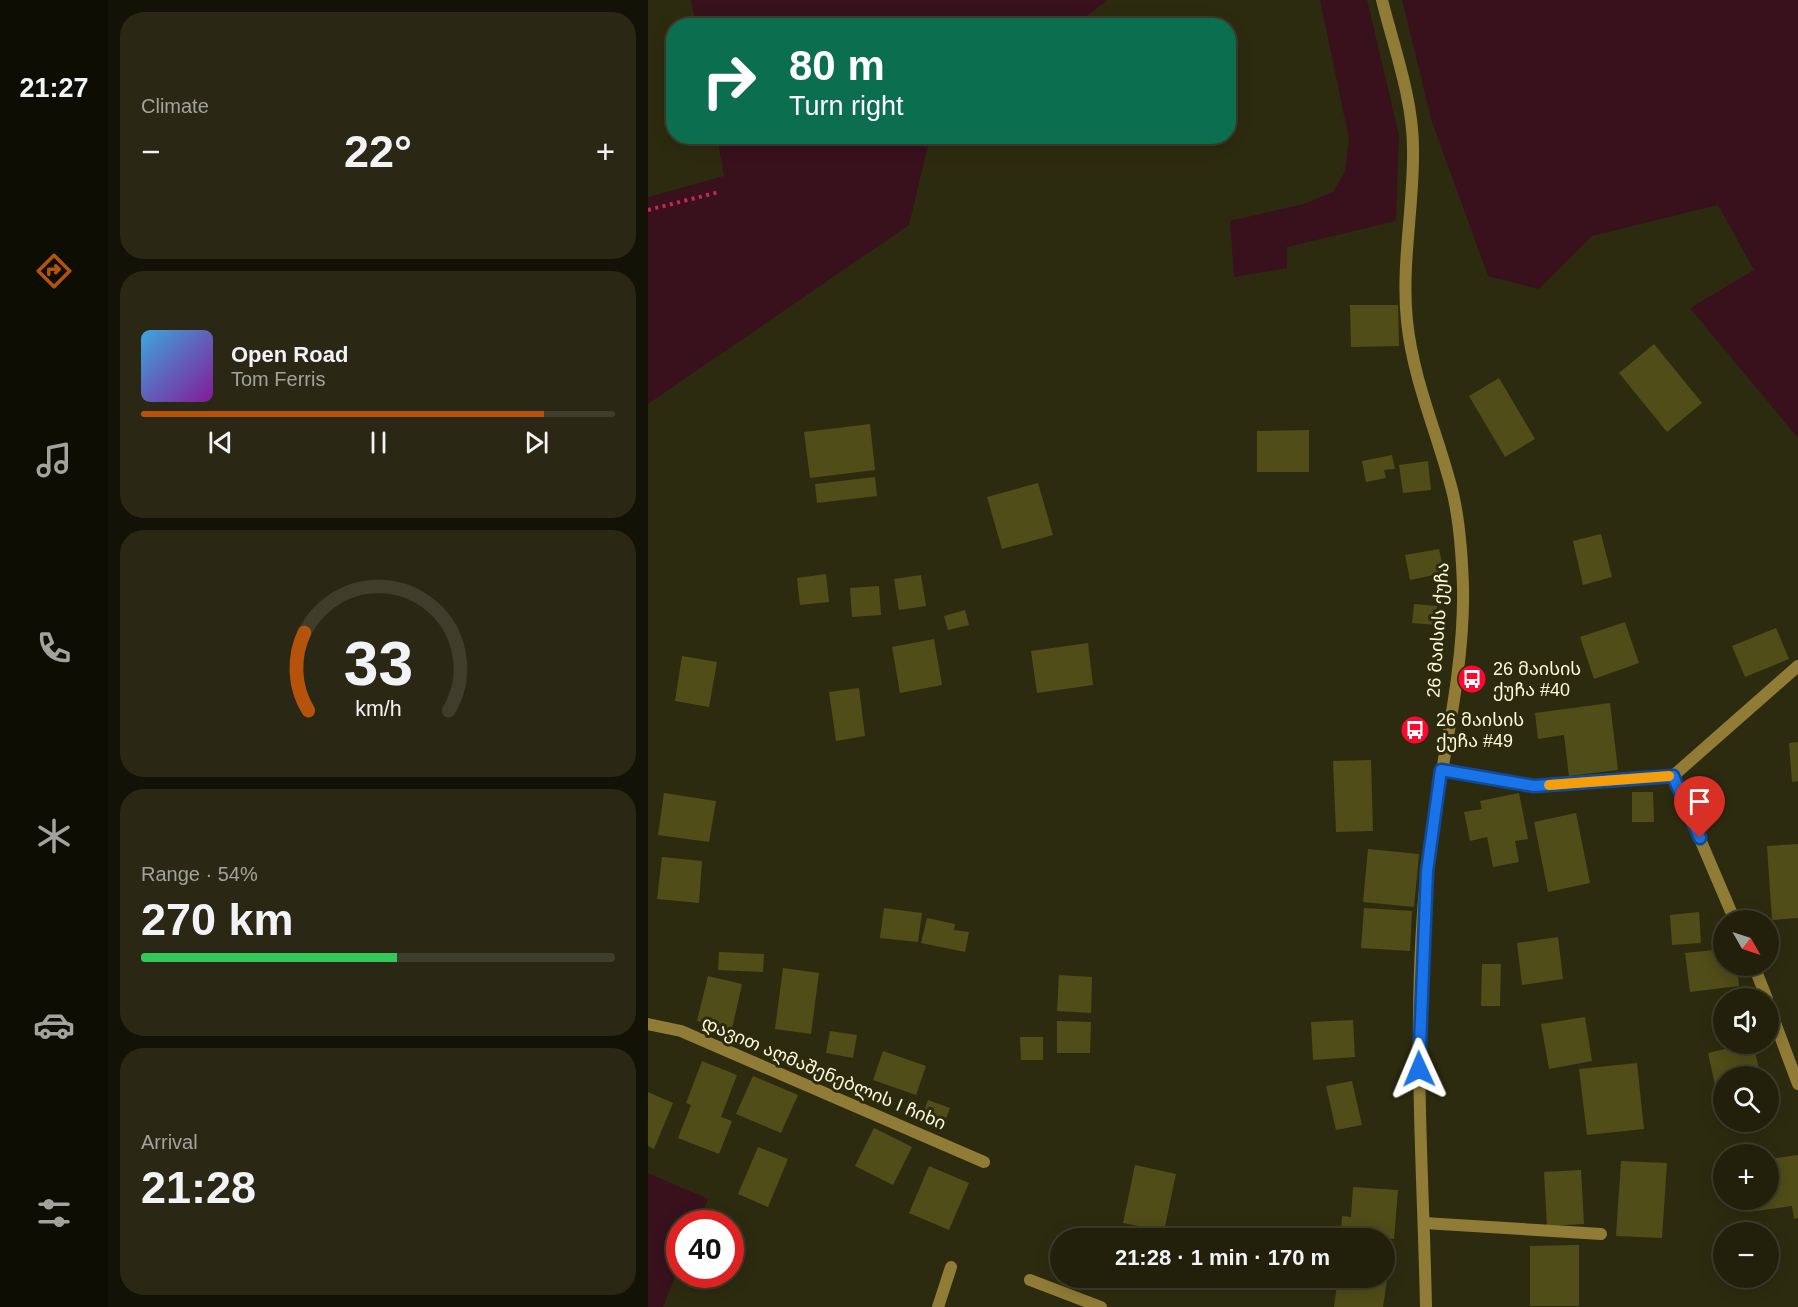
<!DOCTYPE html>
<meta charset="utf-8">
<style>
body{margin:0;font-family:Arial,"Noto Sans Georgian",sans-serif;background:#2a2814;color:#f1f3f6;height:100vh;display:flex;flex-direction:column;font-size:22px;white-space:nowrap}
*{box-sizing:border-box;margin:0}
p{font-size:20px;color:#a2a39d}
.icon{flex:none;width:33px;height:33px;fill:none;stroke:currentColor;stroke-width:2;stroke-linecap:round;stroke-linejoin:round}
.map{position:relative;flex:1;overflow:hidden}
.details{display:flex;flex-direction:column;gap:12px;padding:12px;background:#131206;width:540px}
.details>*{flex:none}
.top-card{position:absolute;left:18px;top:18px;width:570px;height:126px;border-radius:24px;box-shadow:0 3px 15px #0003,0 0 0 2px #3f3e2c;background:#0b6e4f;color:#fff;overflow:hidden}
.needle{width:39px;rotate:129deg}
.tools{position:absolute;left:1065px;top:910px;display:grid;gap:12px}
.tools a{display:grid;place-items:center;width:66px;height:66px;border-radius:50%;background:#22200b;box-shadow:0 3px 15px #0003,0 0 0 2px #3f3e2c;font-size:30px}
.speed{position:absolute;left:18px;top:1210px;display:flex;gap:12px;font-size:30px;font-weight:700;text-align:center}
.speed>*{display:grid;place-content:center;width:78px;height:78px;border-radius:50%;background:#22200b;box-shadow:0 3px 15px #0003,0 0 0 2px #3f3e2c;line-height:1}
.speed .limit{border:9px solid #d22;background:#fff;color:#111}
.pin{position:absolute;display:grid;place-items:center;width:51px;height:51px;color:#fff;margin:-62px -26px;border-radius:50% 50% 50% 0;rotate:-45deg;box-shadow:0 0 6px #0007}
.pin .icon{rotate:45deg}
.me{position:absolute;width:66px;margin:-33px;rotate:359deg;stroke-linejoin:round;filter:drop-shadow(0 0 4px #0008)}
.turn{display:flex;align-items:center;gap:21px;height:126px;padding:0 24px;font-size:27px}
.turn .icon{width:78px;height:78px;stroke-width:2.5}
.turn b{display:block;font-size:42px;line-height:51px}
.big{font-size:45px;font-weight:800;line-height:1.1}
.details .widget{flex:1;display:flex;flex-direction:column;justify-content:center;gap:9px;min-width:0;padding:0 21px;border-radius:24px;background:#2a2814}
.details .dial{align-items:center;gap:0}
.dial svg{height:156px;overflow:visible;fill:none;stroke:#3f3e2c;stroke-width:7;stroke-linecap:round;text-anchor:middle}
.dial text{fill:#f1f3f6;stroke:none}
.song{display:flex;align-items:center;gap:18px}
.cover{width:72px;height:72px;border-radius:9px;background:linear-gradient(135deg,hsl(200 70% 55%),hsl(290 70% 35%))}
.played{height:6px;border-radius:3px;background:linear-gradient(90deg,#b45309 85%,#3f3e2c 85%)}
.keys{display:flex;justify-content:space-around;direction:ltr}
.heat{display:flex;justify-content:space-between;align-items:center;font-size:33px;direction:ltr}
.charge{height:9px;border-radius:4px;background:linear-gradient(90deg,#34c759 54%,#3f3e2c 0)}
.trip{position:absolute;left:402px;top:1228px;width:345px;height:60px;border-radius:30px;background:#22200b;box-shadow:0 3px 15px #0003,0 0 0 2px #3f3e2c;font-weight:800;line-height:60px;text-align:center}
main{display:flex;flex:1;min-height:0}
.dock{display:flex;flex-direction:column;width:108px;justify-content:space-around;align-items:center;background:#0e0d04;color:#a2a39d}
.dock .icon{width:42px;height:42px}
.dock .on{color:#b45309}
.dock b{font-size:27px;color:#f1f3f6}
.map>svg:first-child{display:block}
</style>
<main>
<nav class="dock">
<b>21:27</b>
<svg class="icon on" aria-label="directions" viewBox="0 0 24 24"><path d="M12 3l9 9-9 9-9-9zM9 14v-3h6M13 9l2 2-2 2"/></svg>
<svg class="icon" aria-label="music" viewBox="0 0 24 24"><path d="M9 18V5l10-2v13"/><circle cx="6" cy="18" r="3"/><circle cx="16" cy="16" r="3"/></svg>
<svg class="icon" aria-label="phone" viewBox="0 0 24 24"><path d="M5 4h4l2 5-3 2q2 4 5 5l2-3 5 2v4C11 20 4 13 5 4z"/></svg>
<svg class="icon" aria-label="climate" viewBox="0 0 24 24"><path d="M12 3v18M4 7l16 10M4 17L20 7"/></svg>
<svg class="icon" aria-label="car" viewBox="0 0 24 24"><path d="M5 17H2v-5l4-1 3-4h7l3 4 3 1v5h-3M9 17h6M6 11h13"/><circle cx="7" cy="17" r="2"/><circle cx="17" cy="17" r="2"/></svg>
<svg class="icon" aria-label="filters" viewBox="0 0 24 24"><path d="M4 7h16M4 17h16"/><circle cx="9" cy="7" r="2"/><circle cx="15" cy="17" r="2"/></svg>
</nav>
<section class="details">
<div class="widget"><p>Climate</p>
<div class="heat"><a>−</a><b class="big">22°</b><a>+</a></div>
</div>
<div class="widget">
<div class="song"><i class="cover"></i><div><b>Open Road</b><p>Tom Ferris</p></div></div>
<div class="played"></div>
<div class="keys"><svg class="icon" aria-label="previous" viewBox="0 0 24 24"><path d="M18 5L8 12l10 7zM5 5v14"/></svg><svg class="icon" aria-label="pause" viewBox="0 0 24 24"><path d="M8 5v14M16 5v14"/></svg><svg class="icon" aria-label="next" viewBox="0 0 24 24"><path d="M6 5l10 7-10 7zM19 5v14"/></svg></div>
</div>
<div class="widget dial"><svg viewBox="0 0 100 80">
<path d="M14 69A42 42 0 1 1 86 69"/>
<path d="M14 69A42 42 0 0 1 12 29" stroke="#b45309"/>
<text x="50" y="56" font-size="32" font-weight="700">33</text>
<text x="50" y="72" font-size="11">km/h</text>
</svg></div>
<div class="widget"><p>Range · 54%</p><b class="big">270 km</b><div class="charge"></div></div>
<div class="widget"><p>Arrival</p><b class="big">21:28</b></div>
</section>
<div class="map">
<svg width="1150" height="1307" viewBox="0 0 1150 1307">
<rect width="100%" height="100%" fill="#2d2b0f"/>
<path fill="#38111d" d="M43,0H460L425,26L48,25Z
M672,0H719L751,135L748,221L639,247V268L586,277L582,221L656,204L685,192L697,171L701,139Z
M754,0H1150V438L1042,308L1106,270L1070,205L944,236L891,289L840,276L784,122Z
M69,137H282L261,225L0,404V197L76,176Z
M0,1173L60,1199L50,1224H32L31,1267L15,1307H0Z"/>
<path fill="#504d19" d="M702,305H750L751,346L703,347Z
M1006,344L1054,403L1019,432L971,373Z
M851,378L887,439L857,457L821,396Z
M222,424L227,470L162,478L156,432Z
M661,430V472H609V431Z
M744,455L747,469L736,470L738,478L718,482L714,461Z
M780,461L783,490L755,493L751,465Z
M227,477L229,496L169,503L167,484Z
M390,483L405,535L354,549L339,497Z
M953,534L964,577L935,585L925,541Z
M791,549L796,573L762,580L757,555Z
M178,574L181,602L152,605L149,578Z
M273,575L278,606L251,610L246,579Z
M231,586L233,615L204,617L202,588Z
M766,604L789,606L788,625L764,623Z
M317,610L321,625L300,630L296,616Z
M977,622L991,663L946,679L932,637Z
M1128,628L1141,659L1097,677L1084,646Z
M286,639L294,685L252,693L244,647Z
M440,643L445,685L389,693L383,651Z
M34,656L69,662L61,707L27,701Z
M211,688L217,736L188,741L181,692Z
M962,703L970,770L921,776L916,735L890,739L887,713Z
M1150,742V781L1144,782L1141,743Z
M723,760L725,831L688,832L685,761Z
M984,792H1005L1006,822H984Z
M16,793L68,801L61,842L10,835Z
M871,793L880,839L867,841L871,862L845,867L839,837L822,841L816,812L834,809L832,801Z
M928,813L942,883L900,892L886,822Z
M1150,844V918L1124,920L1119,846Z
M720,849L771,854L766,907L715,902Z
M14,857L54,861L51,903L9,899Z
M236,908L274,913L270,942L232,938Z
M716,908L764,911L762,951L713,948Z
M1051,912L1053,943L1024,945L1022,915Z
M279,918L307,924L306,930L321,932L317,952L273,943Z
M910,937L915,979L874,985L869,943Z
M1076,949V966H1089L1091,986L1042,992L1037,953Z
M71,952L116,954L115,972L70,970Z
M834,964H853L852,1006H833Z
M135,968L171,973L163,1034L127,1029Z
M411,975L444,977L443,1013L409,1011Z
M60,976L94,984L84,1029L49,1021Z
M937,1017L944,1061L901,1069L893,1024Z
M705,1020L707,1057L665,1060L663,1022Z
M409,1021L443,1022L442,1053H409Z
M182,1031L209,1035L205,1058L178,1053Z
M372,1037H395V1060H373Z
M1097,1044H1105L1113,1077H1076V1102L1071,1103L1060,1053Z
M235,1051L278,1066L268,1095L225,1080Z
M54,1061L89,1075L73,1117L84,1121L71,1154L30,1138L43,1105L38,1103Z
M989,1063L996,1129L939,1135L931,1069Z
M105,1076L150,1095L133,1133L88,1114Z
M704,1081L714,1125L688,1130L678,1086Z
M0,1092L25,1103L6,1149L0,1146Z
M280,1100L302,1108L294,1129L272,1121Z
M226,1128L264,1147L245,1185L207,1166Z
M110,1147L140,1159L120,1207L90,1194Z
M1150,1155V1218L1146,1219L1144,1206L1100,1212L1098,1200H1120V1159Z
M973,1161L1019,1163L1014,1238L968,1236Z
M487,1165L528,1174L516,1231L475,1223Z
M281,1166L321,1183L301,1230L261,1213Z
M933,1170L936,1224L899,1226L896,1172Z
M705,1187L750,1190L746,1239L693,1236L694,1216L703,1217Z
M931,1245V1306H882V1246Z
M690,1278L739,1280L735,1307H686Z"/>
<g fill="none" stroke-linecap="round" stroke-linejoin="round">
<path stroke="#c9255a" stroke-width="4" stroke-dasharray="3 4.5" stroke-linecap="butt" d="M0,210L71,192"/>
<path stroke="#907c36" stroke-width="12" d="M776,1223L953,1234
M382,1280L453,1307"/>
<path stroke="#907c36" stroke-width="12" d="M793,770L886,786L1025,776
M1025,776L1150,666
M1025,776L1087,921
M1106,966L1119,999
M1120,1004L1150,1084
M0,1024L33,1031L336,1162
M290,1307L303,1267"/>
<path stroke="#907c36" stroke-width="12" d="M734,0C746,48 765,99 765,149C766,206 753,264 759,321C765,381 791,437 805,494C812,524 814,556 815,587C817,677 789,778 779,869C763,1014 775,1162 778,1307"/>
</g>
<g fill="none" stroke-linecap="round" stroke-linejoin="round">
<g stroke="#114b97" stroke-width="15">
<path id="route" d="M771,1069L779,871L793,770L886,786L1025,776L1052,838"/>
</g>
<use href="#route" stroke="#1a73e8" stroke-width="10"/>
<path stroke="#f59e0b" stroke-width="10" d="M901,785L1021,776"/>
</g>
<defs>
<g id="bus-disc" transform="scale(1.5)"><circle r="9.5" fill="#ff072f" stroke="#2d2b0f"/><path d="M-5-6H5V4H4V6H2V4H-2V6H-4V4H-5ZM-3.5-4V0h7V-4ZM-3.5 1.2v1.5H-2V1.2ZM2 1.2v1.5H3.5V1.2Z" fill="#fff"/></g>
</defs>
<g fill-rule="evenodd">
<use href="#bus-disc" x="824" y="679"/>
<use href="#bus-disc" x="767" y="730"/>
</g>
<g text-anchor="middle" dominant-baseline="central" stroke-width="6" stroke-linejoin="round" paint-order="stroke">
<g font-size="18" fill="#fffadb" stroke="#2d2b0f">
<text transform="translate(790 630) rotate(-86)">26 მაისის ქუჩა</text>
<text transform="translate(176 1073) rotate(23)">დავით აღმაშენებლის I ჩიხი</text>
</g>
<g font-size="18" fill="#fffadb" stroke="#2d2b0f" text-anchor="start">
<text x="845" y="669">26 მაისის<tspan x="845" dy="21">ქუჩა #40</tspan></text>
<text x="788" y="720">26 მაისის<tspan x="788" dy="21">ქუჩა #49</tspan></text>
</g>
</g>
</svg>
<div class="tools">
<a><svg class="needle" viewBox="-14 -14 28 28"><path d="M0-13l5 13h-10z" fill="#e53935"/><path d="M0 13l5-13h-10z" fill="#a2a39d"/></svg></a>
<a><svg class="icon" aria-label="sound" viewBox="0 0 24 24"><path d="M4 9h4l5-4v14l-5-4H4zM17 9q2 3 0 6"/></svg></a>
<a><svg class="icon" aria-label="search" viewBox="0 0 24 24"><circle cx="10" cy="10" r="6"/><path d="M15 15l6 6"/></svg></a>
<a>+</a>
<a>−</a>
</div>
<div class="speed"><div class="limit">40</div></div>
<div class="pin" style="left:1052px;top:838px;background:#d93025"><svg class="icon" aria-label="arrive" viewBox="0 0 24 24"><path d="M6 21V4h12l-3 4 3 4H6"/></svg></div>
<svg class="me" style="left:771px;top:1069px" viewBox="-20 -20 40 40"><path d="M0-17L14 15 0 8-14 15z" fill="#1a73e8" stroke="#fff" stroke-width="4"/></svg>
<div class="trip">21:28 · 1 min · 170 m</div>
<div class="top-card">
<div class="turn"><svg class="icon" aria-label="right" viewBox="0 0 24 24"><path d="M7 20v-9h11M14 6l5 5-5 5"/></svg><div><b>80 m</b>Turn right</div></div>
</div>
</div>
</main>
